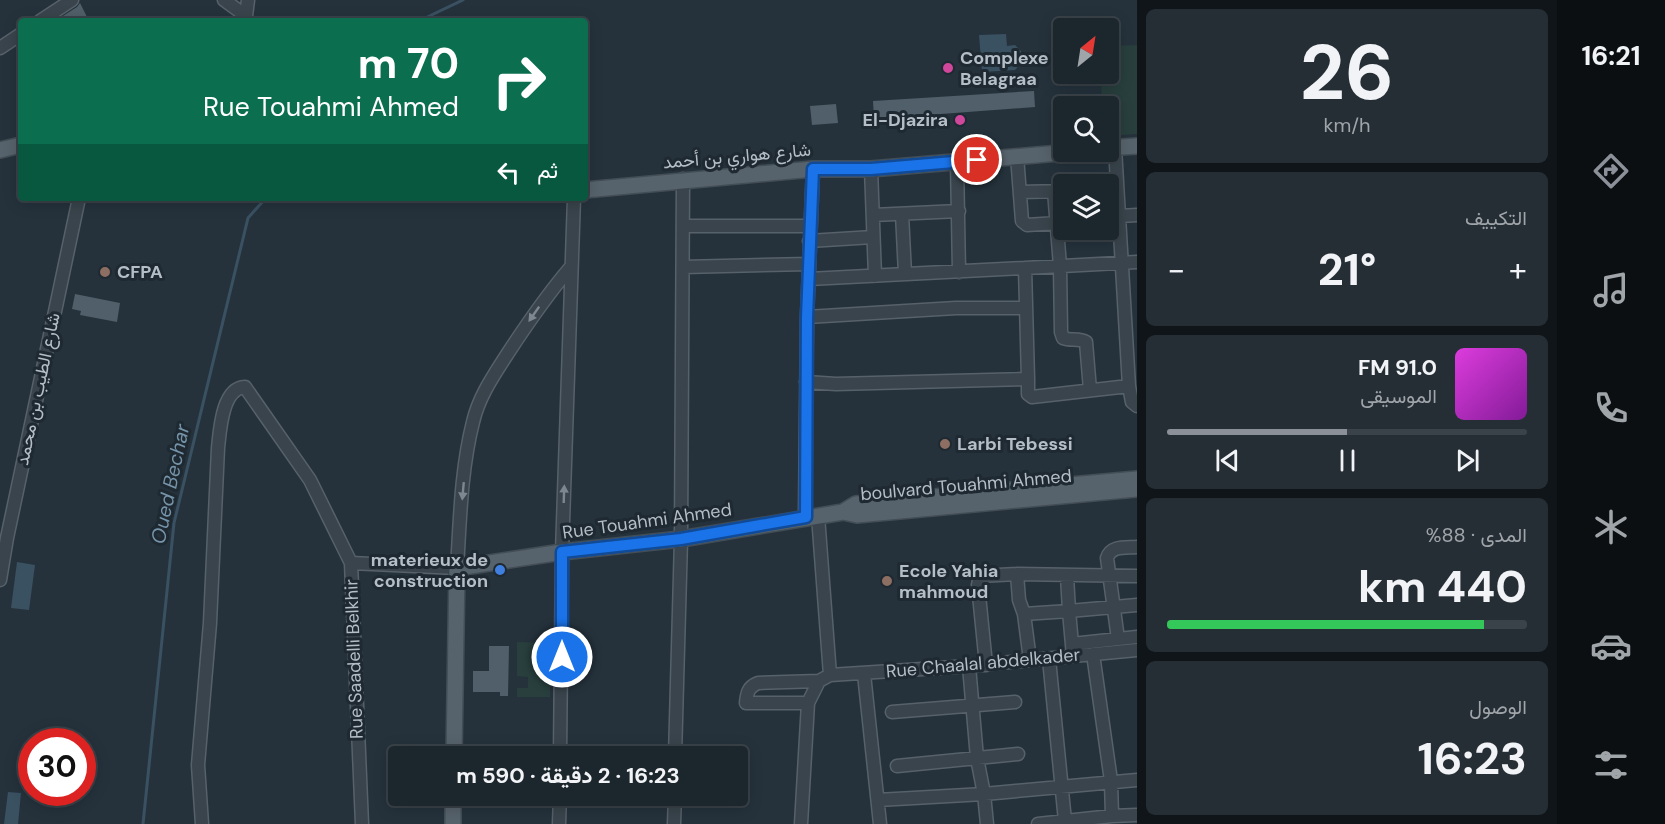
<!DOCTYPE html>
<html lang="ar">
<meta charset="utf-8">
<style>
body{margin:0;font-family:"DM Sans",Vazirmatn,sans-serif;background:#252e35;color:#f1f3f6;direction:rtl;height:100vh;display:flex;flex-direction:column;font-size:22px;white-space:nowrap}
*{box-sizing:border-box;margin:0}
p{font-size:20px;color:#a0a5aa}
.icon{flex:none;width:33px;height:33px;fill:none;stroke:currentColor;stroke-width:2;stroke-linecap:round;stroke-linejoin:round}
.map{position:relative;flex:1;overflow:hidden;direction:ltr}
.drawer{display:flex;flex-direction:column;gap:9px;padding:9px;background:#0f1519;width:420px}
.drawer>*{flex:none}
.banner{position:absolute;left:18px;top:18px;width:570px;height:183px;border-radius:6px;box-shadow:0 3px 15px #0003,0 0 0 2px #3a4349;direction:rtl;background:#0b6e4f;color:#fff;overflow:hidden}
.needle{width:39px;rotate:30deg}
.buttons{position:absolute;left:1053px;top:18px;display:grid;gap:12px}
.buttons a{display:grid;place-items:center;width:66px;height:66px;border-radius:6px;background:#1c262d;box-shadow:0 3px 15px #0003,0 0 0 2px #3a4349;font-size:30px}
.speed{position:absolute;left:18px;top:728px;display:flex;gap:12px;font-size:30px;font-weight:700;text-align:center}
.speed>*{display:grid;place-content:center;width:78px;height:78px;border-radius:50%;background:#1c262d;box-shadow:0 3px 15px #0003,0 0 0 2px #3a4349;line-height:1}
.speed .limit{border:9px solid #d22;background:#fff;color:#111}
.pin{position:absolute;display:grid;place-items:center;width:51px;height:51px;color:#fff;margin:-26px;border:3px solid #fff;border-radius:50%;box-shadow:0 2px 6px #0007}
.me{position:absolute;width:66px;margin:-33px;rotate:0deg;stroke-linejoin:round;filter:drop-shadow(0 0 4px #0008)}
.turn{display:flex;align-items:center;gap:21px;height:126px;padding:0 30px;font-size:27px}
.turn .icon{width:78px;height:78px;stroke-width:2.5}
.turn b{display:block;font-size:42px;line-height:51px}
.then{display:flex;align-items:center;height:57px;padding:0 30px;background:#0003;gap:12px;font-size:22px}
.big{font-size:45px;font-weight:700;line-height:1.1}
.drawer .tile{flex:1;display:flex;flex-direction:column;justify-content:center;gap:9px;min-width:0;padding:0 21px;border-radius:9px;background:#252e35}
.drawer .dial{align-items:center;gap:0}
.dial b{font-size:78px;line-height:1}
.song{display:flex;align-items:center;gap:18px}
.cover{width:72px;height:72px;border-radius:9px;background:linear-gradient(135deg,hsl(300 70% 55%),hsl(290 70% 35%))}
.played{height:6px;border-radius:3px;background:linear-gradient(90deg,#8c9099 50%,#3a4349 50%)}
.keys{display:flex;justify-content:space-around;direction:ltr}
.heat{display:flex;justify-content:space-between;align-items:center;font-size:33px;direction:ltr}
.charge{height:9px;border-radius:4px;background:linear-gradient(90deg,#34c759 88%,#3a4349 0)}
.trip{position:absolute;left:388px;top:746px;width:360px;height:60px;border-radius:6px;background:#1c262d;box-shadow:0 3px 15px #0003,0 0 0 2px #3a4349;font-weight:700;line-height:60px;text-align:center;direction:rtl}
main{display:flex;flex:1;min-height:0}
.tabs{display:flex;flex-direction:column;width:108px;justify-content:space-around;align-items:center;background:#0b0f12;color:#a0a5aa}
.tabs .icon{width:42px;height:42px}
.tabs .current{color:#8c9099}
.tabs b{font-size:27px;color:#f1f3f6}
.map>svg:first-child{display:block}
</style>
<main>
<nav class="tabs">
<b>16:21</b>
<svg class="icon current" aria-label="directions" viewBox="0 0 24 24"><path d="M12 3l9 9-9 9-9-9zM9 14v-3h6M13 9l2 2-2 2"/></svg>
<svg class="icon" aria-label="music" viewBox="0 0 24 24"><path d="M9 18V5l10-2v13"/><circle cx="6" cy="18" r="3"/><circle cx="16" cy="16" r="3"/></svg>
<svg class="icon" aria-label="phone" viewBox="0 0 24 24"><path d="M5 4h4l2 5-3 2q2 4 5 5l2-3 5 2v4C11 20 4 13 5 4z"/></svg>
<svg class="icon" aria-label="climate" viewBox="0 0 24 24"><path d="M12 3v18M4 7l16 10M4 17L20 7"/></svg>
<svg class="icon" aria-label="car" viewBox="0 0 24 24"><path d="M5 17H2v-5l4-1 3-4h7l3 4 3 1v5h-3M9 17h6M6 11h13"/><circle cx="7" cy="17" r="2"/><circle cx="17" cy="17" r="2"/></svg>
<svg class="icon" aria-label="filters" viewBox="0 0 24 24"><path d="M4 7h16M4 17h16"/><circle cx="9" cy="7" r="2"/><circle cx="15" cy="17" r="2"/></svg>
</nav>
<section class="drawer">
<div class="tile dial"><b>26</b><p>km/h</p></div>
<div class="tile"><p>التكييف</p>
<div class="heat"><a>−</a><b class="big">21°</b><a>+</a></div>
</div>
<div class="tile">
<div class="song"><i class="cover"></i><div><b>91.0 FM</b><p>الموسيقى</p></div></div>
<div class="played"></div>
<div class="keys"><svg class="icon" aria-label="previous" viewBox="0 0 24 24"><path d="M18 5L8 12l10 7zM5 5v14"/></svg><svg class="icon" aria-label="pause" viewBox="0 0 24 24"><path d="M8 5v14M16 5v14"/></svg><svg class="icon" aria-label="next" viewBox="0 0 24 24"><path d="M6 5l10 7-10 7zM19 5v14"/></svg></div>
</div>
<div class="tile"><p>المدى · 88%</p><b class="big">440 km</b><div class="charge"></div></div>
<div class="tile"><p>الوصول</p><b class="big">16:23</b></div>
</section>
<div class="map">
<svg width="1137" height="824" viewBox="0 0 1137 824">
<rect width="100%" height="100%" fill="#25323c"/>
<path fill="#283f3d" d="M1137,45V134L1109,136L1108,106H1102L1101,74H1108L1109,46Z
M517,642L550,643V697H517V688H528V677L517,676Z"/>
<path fill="#3a5162" d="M1006,34L1007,46L1015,45L1021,51C1022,59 1021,64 1015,70L982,72L979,35Z
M17,562L35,565L29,610L11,608Z
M8,792L21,793L18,824H4Z"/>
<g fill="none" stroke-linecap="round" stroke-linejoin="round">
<path stroke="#3a5162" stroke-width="3" d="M419,21L463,0
M143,824L174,523L248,218L266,198"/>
</g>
<path fill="#505f69" d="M80,3L89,21H55L77,7Z
M1034,91L1035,107L874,119L873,101Z
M836,104L838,123L812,125L810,106Z
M75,294L120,303L117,322L80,315L81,311L72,309Z
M489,646H509L508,696H500V692H473V671H489Z"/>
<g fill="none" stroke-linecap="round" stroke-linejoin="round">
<g stroke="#57616a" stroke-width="15">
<path id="minor" d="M224,0L246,16
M40,21L72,0
M243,21L246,16L248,0
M0,48L21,34
M1115,148L1129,386L1132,402L1137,406
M1017,156L1022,221L1027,225L1057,223
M957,162L959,272
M871,169L875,276
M1054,191L1060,266L1061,332L1063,338C1070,341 1079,338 1086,342L1090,390
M1020,192L1064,191
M902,214L905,274
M873,215L959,211
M1120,216L1137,215
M683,226H810
M809,241L873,237
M683,267L809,264
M1025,268L1137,262
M807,317L956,308H1026
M1028,379V394L1032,397L1129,386
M806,382L836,384L1028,379L1025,268L809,279
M818,516L830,675
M805,517L807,317L813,169
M1017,574L1019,600L1024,614L1069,611L1067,576
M0,580L7,538L79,198
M1024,614L1030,660
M1118,639L1107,558C1111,545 1126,548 1137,547
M1072,644L1137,637
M1093,654L1111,781L1112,816L1137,815
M1073,656L1069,611L1137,605
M1049,659L1065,821
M986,665L978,585L980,576L1017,574L1137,576
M969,666L977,758L984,794L987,824
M864,674L880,824
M819,681L758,683C748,687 747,693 746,703H808L819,681L830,675L969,666L1137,650
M892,712L1015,702
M560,756L562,552L574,198
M675,756L681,539L683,179
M897,766L1018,754
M878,800L984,794L1137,780
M202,824L198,765L210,623L218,448C220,430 222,388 245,387L310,480L351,563
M362,824L351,563L457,568C460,520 461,469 473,422C479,396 494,375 508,353C527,324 547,295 570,268
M559,824L560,795
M674,824L675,795
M801,824L808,703
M1038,824L1112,816"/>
</g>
<g stroke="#424d55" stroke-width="18">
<path id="major" d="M1108,148L1137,146
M0,150L21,145
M585,190L813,169H871L1071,152
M843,512L857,515L1137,489
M454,756L457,568L562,552L681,539L843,512L856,504L1137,479
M453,824V795"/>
</g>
<use href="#minor" stroke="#39444c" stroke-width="12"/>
<use href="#major" stroke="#57636c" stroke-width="15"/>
</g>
<defs><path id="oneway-solid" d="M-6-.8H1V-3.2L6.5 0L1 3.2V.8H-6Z" transform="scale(1.5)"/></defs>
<g fill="#7d8790">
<use href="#oneway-solid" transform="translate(534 314) rotate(125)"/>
<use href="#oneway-solid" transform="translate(463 491) rotate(95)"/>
<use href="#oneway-solid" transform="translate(564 494) rotate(-88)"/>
</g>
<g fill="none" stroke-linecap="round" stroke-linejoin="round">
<g stroke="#114b97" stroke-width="15">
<path id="route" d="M562,657V552L681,539L806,517L807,317L813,169H871L977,160"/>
</g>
<use href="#route" stroke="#1a73e8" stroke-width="10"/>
</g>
<g fill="#d1479c" stroke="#1e2931" stroke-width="2">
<circle cx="948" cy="68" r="6"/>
<circle cx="960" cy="120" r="6"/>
</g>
<g fill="#8d6e63" stroke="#1e2931" stroke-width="2">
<circle cx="105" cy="272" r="6"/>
<circle cx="945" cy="444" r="6"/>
<circle cx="887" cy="581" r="6"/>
</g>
<circle fill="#3f7fe0" stroke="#1e2931" stroke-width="2" cx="500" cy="570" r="6"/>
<g text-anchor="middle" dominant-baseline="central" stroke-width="6" stroke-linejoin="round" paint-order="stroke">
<g font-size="18" font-weight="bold" fill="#b4bec7" stroke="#1e2931" text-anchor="start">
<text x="960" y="58">Complexe<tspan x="960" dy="21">Belagraa</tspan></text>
<text x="948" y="120" text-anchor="end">El-Djazira</text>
<text x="117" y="272">CFPA</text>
<text x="957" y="444">Larbi Tebessi</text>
<text x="488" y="560" text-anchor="end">materieux de<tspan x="488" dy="21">construction</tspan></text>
<text x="899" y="571">Ecole Yahia<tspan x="899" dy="21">mahmoud</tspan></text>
</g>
<g font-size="18" fill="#b4bec7" stroke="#1e2931">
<text transform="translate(737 156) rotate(-5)">شارع هواري بن أحمد</text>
<text transform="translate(38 389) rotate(-78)">شارع الطيب بن محمد</text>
<text transform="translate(966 485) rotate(-5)">boulvard Touahmi Ahmed</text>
<text transform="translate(647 521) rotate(-8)">Rue Touahmi Ahmed</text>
<text transform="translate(354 659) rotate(-92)">Rue Saadelli Belkhir</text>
<text transform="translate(983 663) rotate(-5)">Rue Chaalal abdelkader</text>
</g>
<g font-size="20" font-style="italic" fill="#7694a9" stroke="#1e2931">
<text transform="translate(170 484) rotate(-78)">Oued Bechar</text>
</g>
</g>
</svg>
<div class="buttons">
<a><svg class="needle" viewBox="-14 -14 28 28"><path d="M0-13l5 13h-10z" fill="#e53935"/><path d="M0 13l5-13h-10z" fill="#a0a5aa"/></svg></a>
<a><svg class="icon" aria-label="search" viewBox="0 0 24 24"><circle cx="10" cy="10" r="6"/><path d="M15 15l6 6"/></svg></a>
<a><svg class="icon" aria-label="layers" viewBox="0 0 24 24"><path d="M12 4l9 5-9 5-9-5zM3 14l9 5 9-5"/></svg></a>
</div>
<div class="speed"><div class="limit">30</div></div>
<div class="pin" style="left:977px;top:160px;background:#d93025"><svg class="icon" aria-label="arrive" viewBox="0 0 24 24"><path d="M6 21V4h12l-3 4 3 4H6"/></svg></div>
<svg class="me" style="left:562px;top:657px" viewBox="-20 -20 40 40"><circle r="17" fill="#1a73e8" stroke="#fff" stroke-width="3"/><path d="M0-11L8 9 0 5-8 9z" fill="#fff"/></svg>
<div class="trip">16:23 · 2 دقيقة · 590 m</div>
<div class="banner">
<div class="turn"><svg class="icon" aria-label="right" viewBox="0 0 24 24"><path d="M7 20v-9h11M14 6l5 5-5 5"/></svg><div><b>70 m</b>Rue Touahmi Ahmed</div></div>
<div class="then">ثم<svg class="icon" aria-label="left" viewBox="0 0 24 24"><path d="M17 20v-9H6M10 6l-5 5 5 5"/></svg></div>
</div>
</div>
</main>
